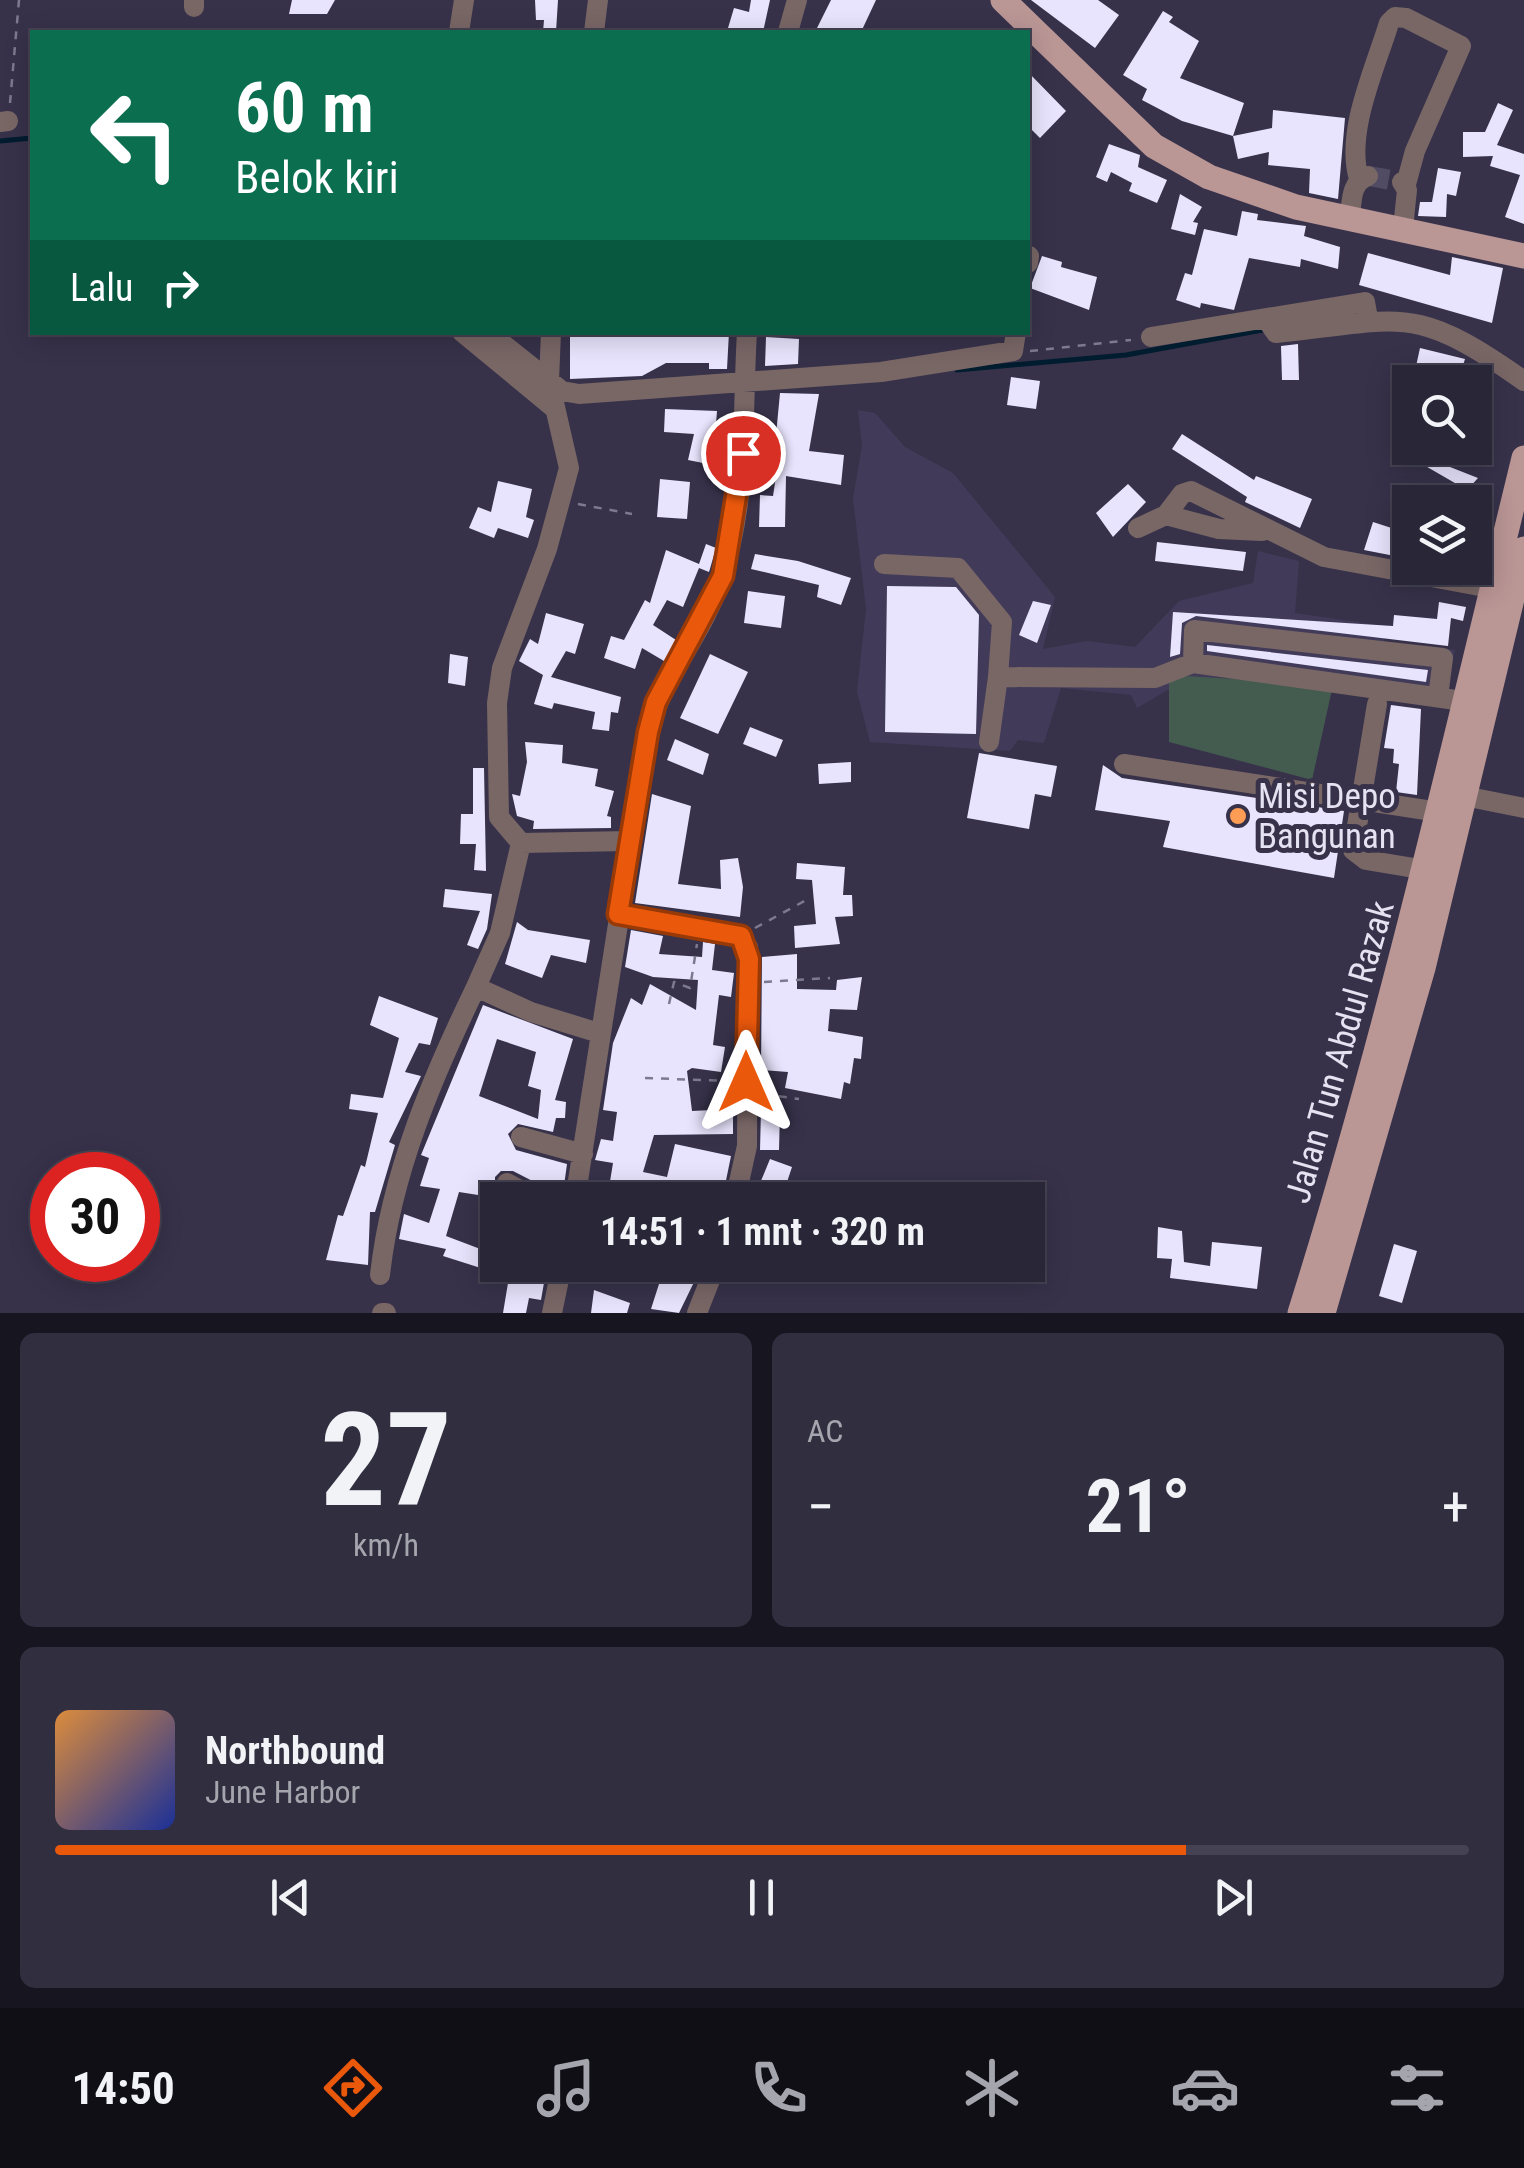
<!DOCTYPE html>
<html lang="id">
<meta charset="utf-8">
<style>
body{margin:0;font-family:"Roboto Condensed",sans-serif;background:#312e40;color:#f1f3f6;height:100vh;display:flex;flex-direction:column;font-size:38px;white-space:nowrap}
*{box-sizing:border-box;margin:0}
p{font-size:32px;color:#a5a5ae}
.icon{flex:none;width:55px;height:55px;fill:none;stroke:currentColor;stroke-width:2;stroke-linecap:round;stroke-linejoin:round}
.map{position:relative;height:1313px;overflow:hidden}
.panel{display:flex;flex-direction:column;gap:20px;padding:20px;background:#17151f;flex:1}
.panel>*{flex:none}
.guide{position:absolute;left:30px;top:30px;width:1000px;height:305px;border-radius:0px;box-shadow:0 5px 25px #0003,0 0 0 2px #454353;background:#0b6e4f;color:#fff;overflow:hidden}
.tools{position:absolute;left:1392px;top:365px;display:grid;gap:20px}
.tools a{display:grid;place-items:center;width:100px;height:100px;border-radius:0px;background:#292638;box-shadow:0 5px 25px #0003,0 0 0 2px #454353;font-size:50px}
.speed{position:absolute;left:30px;top:1152px;display:flex;gap:20px;font-size:50px;font-weight:700;text-align:center}
.speed>*{display:grid;place-content:center;width:130px;height:130px;border-radius:50%;background:#292638;box-shadow:0 5px 25px #0003,0 0 0 2px #454353;line-height:1}
.speed .limit{border:15px solid #d22;background:#fff;color:#111}
.pin{position:absolute;display:grid;place-items:center;width:85px;height:85px;color:#fff;margin:-42px;border:5px solid #fff;border-radius:50%;box-shadow:0 2px 10px #0007}
.me{position:absolute;width:110px;margin:-55px;rotate:0deg;stroke-linejoin:round;filter:drop-shadow(0 0 8px #0008)}
.turn{display:flex;align-items:center;gap:35px;height:210px;padding:0 40px;font-size:45px}
.turn .icon{width:130px;height:130px;stroke-width:2.5}
.turn b{display:block;font-size:70px;line-height:85px}
.then{display:flex;align-items:center;height:95px;padding:0 40px;background:#0003;gap:20px;font-size:38px}
.big{font-size:75px;font-weight:700;line-height:1.1}
.panel .tile{flex:1;display:flex;flex-direction:column;justify-content:center;gap:15px;min-width:0;padding:0 35px;border-radius:15px;background:#312e40}
.panel .dial{align-items:center;gap:0}
.dial b{font-size:130px;line-height:1}
.song{display:flex;align-items:center;gap:30px}
.cover{width:120px;height:120px;border-radius:15px;background:linear-gradient(135deg,hsl(30 70% 55%),hsl(230 70% 35%))}
.played{height:10px;border-radius:5px;background:linear-gradient(90deg,#ea580c 80%,#454353 80%)}
.keys{display:flex;justify-content:space-around;direction:ltr}
.heat{display:flex;justify-content:space-between;align-items:center;font-size:55px;direction:ltr}
.panel .tiles{flex:1;display:grid;gap:20px;grid-template-columns:1fr 1fr}
.tile:last-child{grid-column:span 2}
.trip{position:absolute;left:480px;top:1182px;width:565px;height:100px;border-radius:0px;background:#292638;box-shadow:0 5px 25px #0003,0 0 0 2px #454353;font-weight:700;line-height:100px;text-align:center}
.tab-bar{display:flex;height:160px;justify-content:space-around;align-items:center;background:#100f16;color:#a5a5ae}
.tab-bar .icon{width:70px;height:70px}
.tab-bar .selected{color:#ea580c}
.tab-bar b{font-size:45px;color:#f1f3f6}
.map>svg:first-child{display:block}
</style>
<div class="map">
<svg width="1524" height="1313" viewBox="0 0 1524 1313">
<rect width="100%" height="100%" fill="#37324a"/>
<path fill="#413b59" d="M858,410L875,413L905,447L953,473L1055,597L1043,649L1087,641L1135,647L1179,601L1253,583L1258,551L1299,561L1295,613L1385,626L1384,643L1455,650L1444,697L1190,677L1137,708L1131,695L1061,688L1044,743L1018,740L1010,751L870,742L857,692L866,609L853,498L862,446Z"/>
<path fill="#445c4f" d="M1169,675L1333,685L1312,780L1169,742Z"/>
<g fill="none" stroke-linecap="round" stroke-linejoin="round">
<path stroke="#001c2f" stroke-width="5" d="M0,141L32,138
M957,370L1126,355L1268,329"/>
</g>
<path fill="#e8e4fd" fill-rule="evenodd" d="M292,0H335L327,14H289Z
M535,0H558L556,32H543L544,20H536Z
M751,0H770L763,32L728,28L734,8L749,12Z
M831,0H876L861,32H815Z
M1031,0H1098L1119,15L1095,48Z
M1163,11L1173,17L1169,22L1199,41L1180,78L1244,103L1233,136L1182,121L1142,100L1147,89L1123,75Z
M1028,72L1066,111L1040,138L1028,126Z
M1498,103L1513,110L1497,145L1524,154V224L1505,217L1520,175L1490,166L1493,156L1463,157V132H1485Z
M1273,110L1345,118L1338,199L1309,193L1310,169L1268,165L1269,152L1238,159L1233,136L1272,128Z
M1109,144L1140,155L1138,167L1167,180L1157,203L1129,191L1132,183L1111,172L1107,182L1096,177Z
M1438,168L1461,172L1456,196L1447,194L1446,217L1418,216L1420,202H1432Z
M1180,194L1202,207L1193,222L1198,223L1195,235L1171,229Z
M1242,211L1258,214L1257,220L1306,226L1304,236L1340,247L1338,269L1301,259L1300,267L1249,258L1234,310L1201,303L1200,308L1176,300L1185,273L1192,275L1204,229L1237,236Z
M1368,253L1450,275L1452,257L1503,268L1492,323L1359,285Z
M1042,256L1062,262L1061,267L1097,277L1089,310L1030,288Z
M570,332H729L727,369H709V363H666L642,376L570,379Z
M766,337L799,339L798,364L765,366Z
M1298,344L1299,380H1282L1281,346Z
M1420,348L1465,359L1458,381L1432,372L1430,382L1413,380Z
M1011,377L1040,381L1036,409L1007,405Z
M780,393L819,394L809,451L844,455L841,485L786,476L785,527H759L760,495L773,496L782,436L776,435Z
M665,409L717,411L713,465L688,460L694,434L664,432Z
M1182,434L1254,480L1256,476L1312,499L1300,528L1245,502L1247,497L1172,449Z
M1428,448H1456L1450,467L1478,478L1467,490L1422,464Z
M660,479L690,482L687,519L657,517Z
M498,481L532,489L526,517L534,520L528,538L498,528L494,538L469,528L478,507L491,512Z
M1128,484L1146,502L1113,537L1096,513Z
M1373,522L1410,534V559L1364,550Z
M1157,542L1246,552L1243,571L1155,561Z
M706,544L716,548L709,572L699,568L683,607L667,600L653,625L676,640L664,661L642,648L635,669L604,658L611,636L624,640L645,600L650,603L666,550L699,564Z
M755,554L798,561L851,578L841,605L817,597L819,585L751,569Z
M887,586L956,587L979,615L976,734L885,732Z
M748,591L785,596L781,628L744,623Z
M1033,601L1051,605L1037,643L1019,635Z
M1439,602L1466,607L1463,621L1451,618L1448,646L1196,616L1182,623L1180,654L1170,657L1173,612L1393,626L1394,615L1437,619Z
M546,613L584,624L575,654L566,651L551,677L621,697L618,713L611,712L609,731L592,729L595,712L554,703L552,709L534,704L543,675L519,661L530,639L538,644Z
M1207,645L1428,670L1426,682L1207,651Z
M450,654L468,657L465,686L448,683Z
M710,654L748,672L718,734L680,718Z
M1391,705L1421,709L1417,795L1396,792L1399,764L1393,763L1394,749L1384,748Z
M750,727L783,740L776,757L743,744Z
M675,739L709,754L703,775L667,760Z
M525,742L563,745L562,763L598,769L595,786L614,791L607,816L611,817V828L533,829L534,821L517,816L512,794L520,796L527,762Z
M979,753L1057,766L1051,797L1035,794L1029,829L967,818Z
M851,762V782L819,784L818,764Z
M1103,765L1122,778L1344,811L1334,878L1163,847L1170,821L1095,810Z
M473,768H484L486,871L474,870L476,844H460L461,814H473Z
M652,794L691,806L678,884L721,889L720,860L738,858L743,887L740,917L635,903Z
M797,863L845,867L843,895H852L853,916L835,917L840,944L795,948L794,926L816,924L812,880L796,879Z
M445,889L492,894L487,929L478,949L467,945L480,911L443,907Z
M517,922L528,930L590,940L586,963L551,955L542,978L505,964Z
M631,930L663,936L659,954L702,957L703,942L715,944L712,970L734,973L731,997L719,995L713,1045L725,1047L721,1072L692,1068L687,1071L692,1111L733,1109V1134L654,1135L643,1172L667,1177L675,1144L731,1156L722,1200H607L613,1163L595,1160L601,1139L613,1141L617,1112L603,1110L613,1043L631,998L642,1005L650,984L696,1010L698,980L653,977L625,967Z
M797,954V989L836,990L837,980L862,977L857,1010L830,1009L828,1031L863,1037L861,1059L854,1058L850,1084L844,1082L841,1099L785,1088L788,1072L761,1070L762,957Z
M379,996L438,1018L430,1045L419,1043L405,1072L421,1076L389,1142L395,1145L375,1212H370L368,1265L326,1260L338,1215L343,1216L361,1165L365,1167L378,1113L349,1109L351,1094L383,1098L399,1038L370,1025Z
M483,1005L573,1039L555,1100L566,1102L565,1118H556L553,1132L518,1124L508,1134L516,1150L567,1164L562,1200H553L546,1188L513,1171H501L495,1177V1189L510,1200L459,1192L446,1236L483,1250H498V1265H519L515,1276L545,1277L541,1300L529,1298L526,1313H503L509,1277L443,1256L446,1249L399,1239L404,1214L429,1223L440,1189L420,1186L429,1158L421,1155ZM497,1039L536,1052L528,1086L541,1090L538,1119L479,1096Z
M761,1110L780,1111L779,1150H760Z
M770,1159L792,1167L781,1200L756,1193Z
M1158,1227L1182,1231L1184,1262L1210,1266L1212,1242L1262,1247L1257,1289L1170,1278L1172,1259L1157,1258Z
M1394,1244L1417,1251L1402,1303L1379,1296Z
M657,1265L696,1278L679,1313L651,1309L659,1284L651,1281Z
M594,1290L630,1303L627,1313H591Z"/>
<g fill="none" stroke-linecap="round" stroke-linejoin="round">
<path stroke="#514c63" stroke-width="20" stroke-dasharray="20 10" stroke-linecap="butt" d="M1369,176L1402,182"/>
<path stroke="#7d798e" stroke-width="2.5" stroke-dasharray="8 8" stroke-linecap="butt" d="M10,103L19,0
M1030,351L1131,340
M578,504L632,514
M755,928L810,898
M764,982L830,978
M669,1004L674,982L690,988L697,944
M645,1078L730,1081
M763,1094L799,1099"/>
<path stroke="#796766" stroke-width="20" d="M194,7V0
M459,32L464,0
M594,32L598,0
M788,32L797,0
M0,122L8,121
M1359,179C1345,132 1375,69 1389,23L1395,17L1406,18L1461,46L1415,151L1406,184
M1402,182L1407,190L1403,228
M1350,216C1352,199 1351,182 1368,176
M1028,263L1029,256
M1267,320L1276,333C1403,320 1412,302 1524,381
M462,332L554,408
M488,332L562,391L579,394L881,372L1013,351L1016,332
M1151,337L1365,302L1368,319
M1166,515L1219,529L1262,531
M1138,528L1166,515L1182,494L1191,491L1324,557L1490,588
M884,564L958,568L1002,622L998,677
M1193,663L1194,630L1443,658L1438,697
M1377,704L1353,850L1366,860L1426,870
M989,742L998,677L1155,678L1193,663L1463,701
M1124,764L1439,812
M1464,796L1524,808
M521,843L499,817L497,703L502,668L547,549L569,468L549,381L551,332
M618,914L735,934L748,947L747,1146L735,1200
M476,987L500,933L521,843L629,841
M521,1137L583,1154
M507,1183L539,1200
M575,1200L648,732C663,676 703,634 721,579C748,500 742,414 747,332
M380,1275C391,1174 432,1078 476,987L531,1012L599,1033
M382,1313H386
M552,1313L562,1265
M697,1313L716,1265"/>
<path stroke="#ba9695" stroke-width="25" d="M1003,0L1154,146L1209,177L1296,207L1524,256
M1300,1313C1389,1031 1454,744 1524,458
M1323,1313L1423,968L1524,549"/>
</g>
<g fill="none" stroke-linecap="round" stroke-linejoin="round">
<g stroke="#983908" stroke-width="25">
<path id="route" d="M743,453L723,576L656,702L648,732L618,914L741,936L749,959L746,1082"/>
</g>
<use href="#route" stroke="#ea580c" stroke-width="18"/>
</g>
<circle fill="#fd9d55" stroke="#37324a" stroke-width="4" cx="1238" cy="816" r="10"/>
<g text-anchor="middle" dominant-baseline="central" stroke-width="10" stroke-linejoin="round" paint-order="stroke">
<g font-size="35" fill="#e5e2f2" stroke="#37324a" text-anchor="start">
<text x="1258" y="796">Misi Depo<tspan x="1258" dy="40">Bangunan</tspan></text>
</g>
<g font-size="35" fill="#e5e2f2" stroke="#37324a">
<text transform="translate(1340 1052) rotate(-74)">Jalan Tun Abdul Razak</text>
</g>
</g>
</svg>
<div class="tools">
<a><svg class="icon" aria-label="search" viewBox="0 0 24 24"><circle cx="10" cy="10" r="6"/><path d="M15 15l6 6"/></svg></a>
<a><svg class="icon" aria-label="layers" viewBox="0 0 24 24"><path d="M12 4l9 5-9 5-9-5zM3 14l9 5 9-5"/></svg></a>
</div>
<div class="speed"><div class="limit">30</div></div>
<div class="pin" style="left:743px;top:453px;background:#d93025"><svg class="icon" aria-label="arrive" viewBox="0 0 24 24"><path d="M6 21V4h12l-3 4 3 4H6"/></svg></div>
<svg class="me" style="left:746px;top:1082px" viewBox="-20 -20 40 40"><path d="M0-17L14 15 0 8-14 15z" fill="#ea580c" stroke="#fff" stroke-width="4"/></svg>
<div class="trip">14:51 · 1 mnt · 320 m</div>
<div class="guide">
<div class="turn"><svg class="icon" aria-label="left" viewBox="0 0 24 24"><path d="M17 20v-9H6M10 6l-5 5 5 5"/></svg><div><b>60 m</b>Belok kiri</div></div>
<div class="then">Lalu<svg class="icon" aria-label="right" viewBox="0 0 24 24"><path d="M7 20v-9h11M14 6l5 5-5 5"/></svg></div>
</div>
</div>
<section class="panel">
<div class="tiles">
<div class="tile dial"><b>27</b><p>km/h</p></div>
<div class="tile"><p>AC</p>
<div class="heat"><a>−</a><b class="big">21°</b><a>+</a></div>
</div>
<div class="tile">
<div class="song"><i class="cover"></i><div><b>Northbound</b><p>June Harbor</p></div></div>
<div class="played"></div>
<div class="keys"><svg class="icon" aria-label="previous" viewBox="0 0 24 24"><path d="M18 5L8 12l10 7zM5 5v14"/></svg><svg class="icon" aria-label="pause" viewBox="0 0 24 24"><path d="M8 5v14M16 5v14"/></svg><svg class="icon" aria-label="next" viewBox="0 0 24 24"><path d="M6 5l10 7-10 7zM19 5v14"/></svg></div>
</div>
</div>
</section>
<nav class="tab-bar">
<b>14:50</b>
<svg class="icon selected" aria-label="directions" viewBox="0 0 24 24"><path d="M12 3l9 9-9 9-9-9zM9 14v-3h6M13 9l2 2-2 2"/></svg>
<svg class="icon" aria-label="music" viewBox="0 0 24 24"><path d="M9 18V5l10-2v13"/><circle cx="6" cy="18" r="3"/><circle cx="16" cy="16" r="3"/></svg>
<svg class="icon" aria-label="phone" viewBox="0 0 24 24"><path d="M5 4h4l2 5-3 2q2 4 5 5l2-3 5 2v4C11 20 4 13 5 4z"/></svg>
<svg class="icon" aria-label="climate" viewBox="0 0 24 24"><path d="M12 3v18M4 7l16 10M4 17L20 7"/></svg>
<svg class="icon" aria-label="car" viewBox="0 0 24 24"><path d="M5 17H2v-5l4-1 3-4h7l3 4 3 1v5h-3M9 17h6M6 11h13"/><circle cx="7" cy="17" r="2"/><circle cx="17" cy="17" r="2"/></svg>
<svg class="icon" aria-label="filters" viewBox="0 0 24 24"><path d="M4 7h16M4 17h16"/><circle cx="9" cy="7" r="2"/><circle cx="15" cy="17" r="2"/></svg>
</nav>
